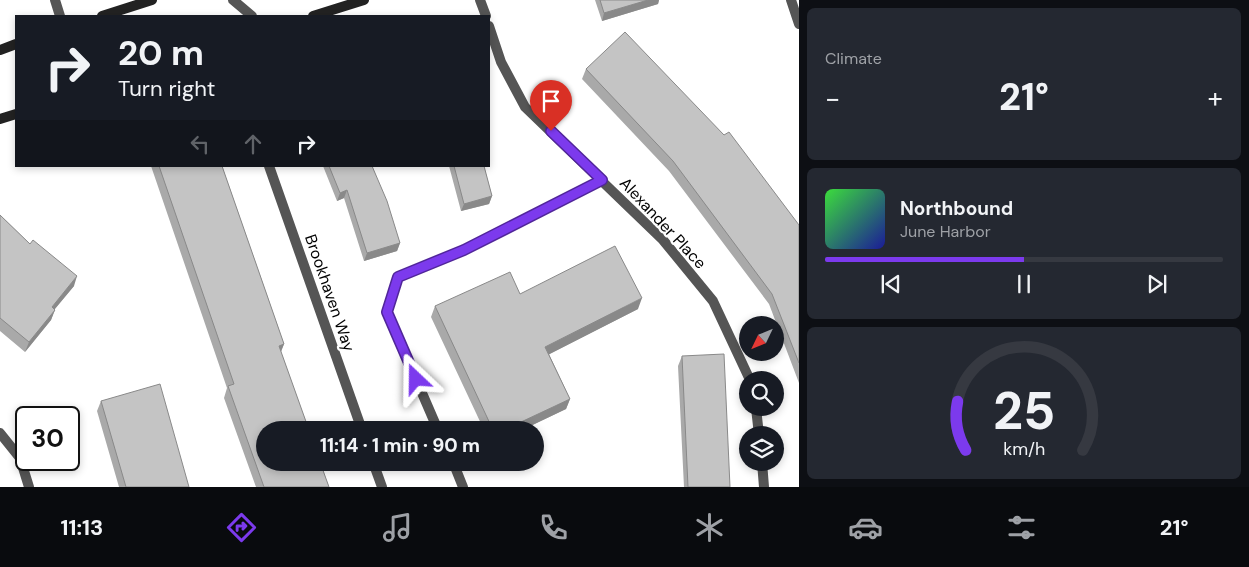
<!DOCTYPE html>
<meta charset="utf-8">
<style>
body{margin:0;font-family:"DM Sans",sans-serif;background:#242831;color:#f1f3f6;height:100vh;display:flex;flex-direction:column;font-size:19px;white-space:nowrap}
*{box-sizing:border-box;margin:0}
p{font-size:16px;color:#9ea1a6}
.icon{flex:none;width:28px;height:28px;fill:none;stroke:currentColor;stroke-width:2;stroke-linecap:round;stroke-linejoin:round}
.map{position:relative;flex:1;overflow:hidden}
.drawer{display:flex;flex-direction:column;gap:8px;padding:8px;background:#0d0f14;width:450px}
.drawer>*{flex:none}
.hud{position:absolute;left:15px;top:15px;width:475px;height:152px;border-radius:0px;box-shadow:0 2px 8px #0003;background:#171b24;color:#f1f3f6;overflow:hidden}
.needle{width:32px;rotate:227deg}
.fabs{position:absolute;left:739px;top:316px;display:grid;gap:10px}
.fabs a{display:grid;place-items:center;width:45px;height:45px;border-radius:50%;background:#171b24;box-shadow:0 2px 8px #0003;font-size:25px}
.speed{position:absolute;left:15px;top:406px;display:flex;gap:10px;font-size:25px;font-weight:700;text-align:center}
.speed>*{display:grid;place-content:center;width:65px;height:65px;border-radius:50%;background:#171b24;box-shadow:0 2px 8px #0003;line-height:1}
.speed .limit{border:2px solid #111;border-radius:8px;background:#fff;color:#111}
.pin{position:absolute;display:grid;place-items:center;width:42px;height:42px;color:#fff;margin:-51px -21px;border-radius:50% 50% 50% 0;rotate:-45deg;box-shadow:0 0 5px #0007}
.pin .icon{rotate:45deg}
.me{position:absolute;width:55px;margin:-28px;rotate:337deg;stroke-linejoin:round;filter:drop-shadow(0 0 4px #0008)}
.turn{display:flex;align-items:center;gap:18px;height:105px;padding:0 20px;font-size:22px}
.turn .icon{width:65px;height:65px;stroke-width:2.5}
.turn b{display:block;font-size:35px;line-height:42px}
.lanes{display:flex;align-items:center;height:48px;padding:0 20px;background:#0003;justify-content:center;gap:25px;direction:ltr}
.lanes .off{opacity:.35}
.big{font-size:38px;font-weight:800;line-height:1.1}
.drawer .tile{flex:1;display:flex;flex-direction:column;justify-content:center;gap:8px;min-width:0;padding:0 18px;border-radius:8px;background:#242831}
.drawer .dial{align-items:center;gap:0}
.dial svg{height:130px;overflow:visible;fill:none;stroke:#363941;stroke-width:7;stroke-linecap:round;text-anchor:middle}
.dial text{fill:#f1f3f6;stroke:none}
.song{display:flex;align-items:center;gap:15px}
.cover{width:60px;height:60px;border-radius:8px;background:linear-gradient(135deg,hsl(120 70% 55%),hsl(240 70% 35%))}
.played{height:5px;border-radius:2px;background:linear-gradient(90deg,#7c3aed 50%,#363941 50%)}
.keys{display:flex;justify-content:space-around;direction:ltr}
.heat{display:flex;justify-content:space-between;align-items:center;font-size:28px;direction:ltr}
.trip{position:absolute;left:256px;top:421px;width:288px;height:50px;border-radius:25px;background:#171b24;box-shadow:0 2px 8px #0003;font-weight:800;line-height:50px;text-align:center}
.dock{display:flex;height:80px;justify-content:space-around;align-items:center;background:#090b0e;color:#9ea1a6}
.dock .icon{width:35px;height:35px}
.dock .current{color:#7c3aed}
.dock b{font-size:22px;color:#f1f3f6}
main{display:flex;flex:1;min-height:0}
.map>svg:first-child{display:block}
</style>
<main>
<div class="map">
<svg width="799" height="487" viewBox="0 0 799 487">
<rect width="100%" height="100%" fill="#fff"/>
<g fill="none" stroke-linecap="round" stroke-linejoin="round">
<path stroke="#555" stroke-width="10" d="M55,0L60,16
M233,0L252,16
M791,0L799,24"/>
<path stroke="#555" stroke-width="10" d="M480,0L486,16
M489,26L501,62L525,107L663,240L713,301L750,380
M269,166L362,430
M756,408L759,435
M438,430L387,312L398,277L464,250L602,180
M0,433L20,458L29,487
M373,462L382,487
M453,462L463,487
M762,462L764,487"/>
<path stroke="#222" stroke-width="10" d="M102,16L152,0
M313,16L364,0
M0,50L16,44
M0,119L16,114"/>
</g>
<path fill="#a9a9a9" d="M595,0H659L658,4L602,21Z
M586,69L799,225V383L769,304L669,171L582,79Z
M151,166H222L284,344L281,352L329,487H256L224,398L227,388Z
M323,166H372L400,243L397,251L364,261L344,198L337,201Z
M449,166H484L492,196L489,204L461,211Z
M0,215L74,286L55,309L51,320L25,352L0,331Z
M520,294L638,309L549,354L570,399L566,409L522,430H484L431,317L435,306Z
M682,356L730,487H684L678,366Z
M101,401L189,487H119L97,411Z"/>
<path fill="#898989" d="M648,0H659L658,4L602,21L604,13Z
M347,190L344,198L337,201L340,193Z
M492,196L489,204L461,211L464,204Z
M400,243L397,251L364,261L367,253Z
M77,276L74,286L48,317L52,307Z
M642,298L638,309L542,358L545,347Z
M55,310L51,320L25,352L29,342Z
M284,344L279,356V346Z
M570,399L566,409L522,430H504Z"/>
<path fill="#c4c4c4" stroke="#898989" d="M600,0H648L604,13Z
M625,32L724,135L729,132L799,225V363L772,294L673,161L586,69Z
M159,166H222L284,344L279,346L309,430H265V462H320L329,487H264L228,386L234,384Z
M329,166H372L387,201L400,243L367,253L347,190L340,193Z
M454,166H484L492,196L464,204Z
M0,215L30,244L33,240L77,276L52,307L55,310L29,342L0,318Z
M615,246L642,298L545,347L570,399L504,430H493L435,306L510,272L520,294Z
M724,354L730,487H688L682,356Z
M160,384L189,487H126L101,401Z"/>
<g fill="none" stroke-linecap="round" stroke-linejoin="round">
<g stroke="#51269a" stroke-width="12">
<path id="route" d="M416,379L387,312L398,277L464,250L602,180L551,131"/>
</g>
<use href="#route" stroke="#7c3aed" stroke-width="9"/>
</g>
<g text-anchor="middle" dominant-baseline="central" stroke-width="4.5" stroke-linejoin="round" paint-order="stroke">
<g font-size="16" fill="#000" stroke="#fff">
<text transform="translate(663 223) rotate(47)">Alexander Place</text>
<text transform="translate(330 293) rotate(71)">Brookhaven Way</text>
</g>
</g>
</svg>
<div class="fabs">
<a><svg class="needle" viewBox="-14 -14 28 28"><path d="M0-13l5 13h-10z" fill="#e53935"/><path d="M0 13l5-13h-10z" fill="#9ea1a6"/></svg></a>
<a><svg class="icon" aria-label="search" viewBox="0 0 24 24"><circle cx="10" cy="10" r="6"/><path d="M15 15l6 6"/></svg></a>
<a><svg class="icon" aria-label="layers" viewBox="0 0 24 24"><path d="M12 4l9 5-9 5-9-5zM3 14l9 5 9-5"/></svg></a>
</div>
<div class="speed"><div class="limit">30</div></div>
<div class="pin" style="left:551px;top:131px;background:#d93025"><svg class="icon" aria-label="arrive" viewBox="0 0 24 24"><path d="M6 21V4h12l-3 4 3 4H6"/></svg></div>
<svg class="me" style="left:416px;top:379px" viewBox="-20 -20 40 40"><path d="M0-17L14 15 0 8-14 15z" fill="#7c3aed" stroke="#fff" stroke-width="4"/></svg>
<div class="trip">11:14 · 1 min · 90 m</div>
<div class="hud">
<div class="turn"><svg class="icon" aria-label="right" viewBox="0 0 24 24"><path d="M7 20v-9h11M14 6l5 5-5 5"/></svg><div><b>20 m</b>Turn right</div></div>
<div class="lanes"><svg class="icon off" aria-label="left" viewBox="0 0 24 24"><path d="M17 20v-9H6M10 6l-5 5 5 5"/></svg><svg class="icon off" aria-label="ahead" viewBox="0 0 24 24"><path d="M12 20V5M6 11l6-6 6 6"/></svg><svg class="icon" aria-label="right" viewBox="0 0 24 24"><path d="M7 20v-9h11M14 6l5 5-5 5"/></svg></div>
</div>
</div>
<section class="drawer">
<div class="tile"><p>Climate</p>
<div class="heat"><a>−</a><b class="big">21°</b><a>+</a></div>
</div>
<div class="tile">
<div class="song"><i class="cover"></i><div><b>Northbound</b><p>June Harbor</p></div></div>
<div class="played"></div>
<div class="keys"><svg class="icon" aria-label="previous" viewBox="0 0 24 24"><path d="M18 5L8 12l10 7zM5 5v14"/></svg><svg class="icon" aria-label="pause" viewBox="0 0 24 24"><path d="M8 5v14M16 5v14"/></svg><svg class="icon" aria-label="next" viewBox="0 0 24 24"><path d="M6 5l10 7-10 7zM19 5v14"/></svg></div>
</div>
<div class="tile dial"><svg viewBox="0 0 100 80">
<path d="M14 69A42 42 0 1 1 86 69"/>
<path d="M14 69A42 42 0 0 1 9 39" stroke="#7c3aed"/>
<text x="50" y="56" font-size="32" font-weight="700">25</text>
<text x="50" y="72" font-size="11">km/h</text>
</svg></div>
</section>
</main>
<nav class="dock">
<b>11:13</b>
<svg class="icon current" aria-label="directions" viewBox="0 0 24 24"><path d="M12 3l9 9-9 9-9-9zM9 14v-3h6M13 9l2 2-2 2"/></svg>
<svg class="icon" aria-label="music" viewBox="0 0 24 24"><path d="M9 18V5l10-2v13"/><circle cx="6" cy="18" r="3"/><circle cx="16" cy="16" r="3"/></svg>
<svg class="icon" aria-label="phone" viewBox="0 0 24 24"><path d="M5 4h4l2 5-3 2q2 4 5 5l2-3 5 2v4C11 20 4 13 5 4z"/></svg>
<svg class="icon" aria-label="climate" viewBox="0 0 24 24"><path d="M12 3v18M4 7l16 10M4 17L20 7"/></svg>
<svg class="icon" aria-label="car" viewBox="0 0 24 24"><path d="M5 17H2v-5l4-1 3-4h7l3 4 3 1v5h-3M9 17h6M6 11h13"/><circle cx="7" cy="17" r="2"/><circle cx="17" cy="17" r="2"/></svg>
<svg class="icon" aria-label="filters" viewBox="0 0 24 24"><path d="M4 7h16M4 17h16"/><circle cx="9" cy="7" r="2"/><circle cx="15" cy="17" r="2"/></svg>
<b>21°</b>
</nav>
